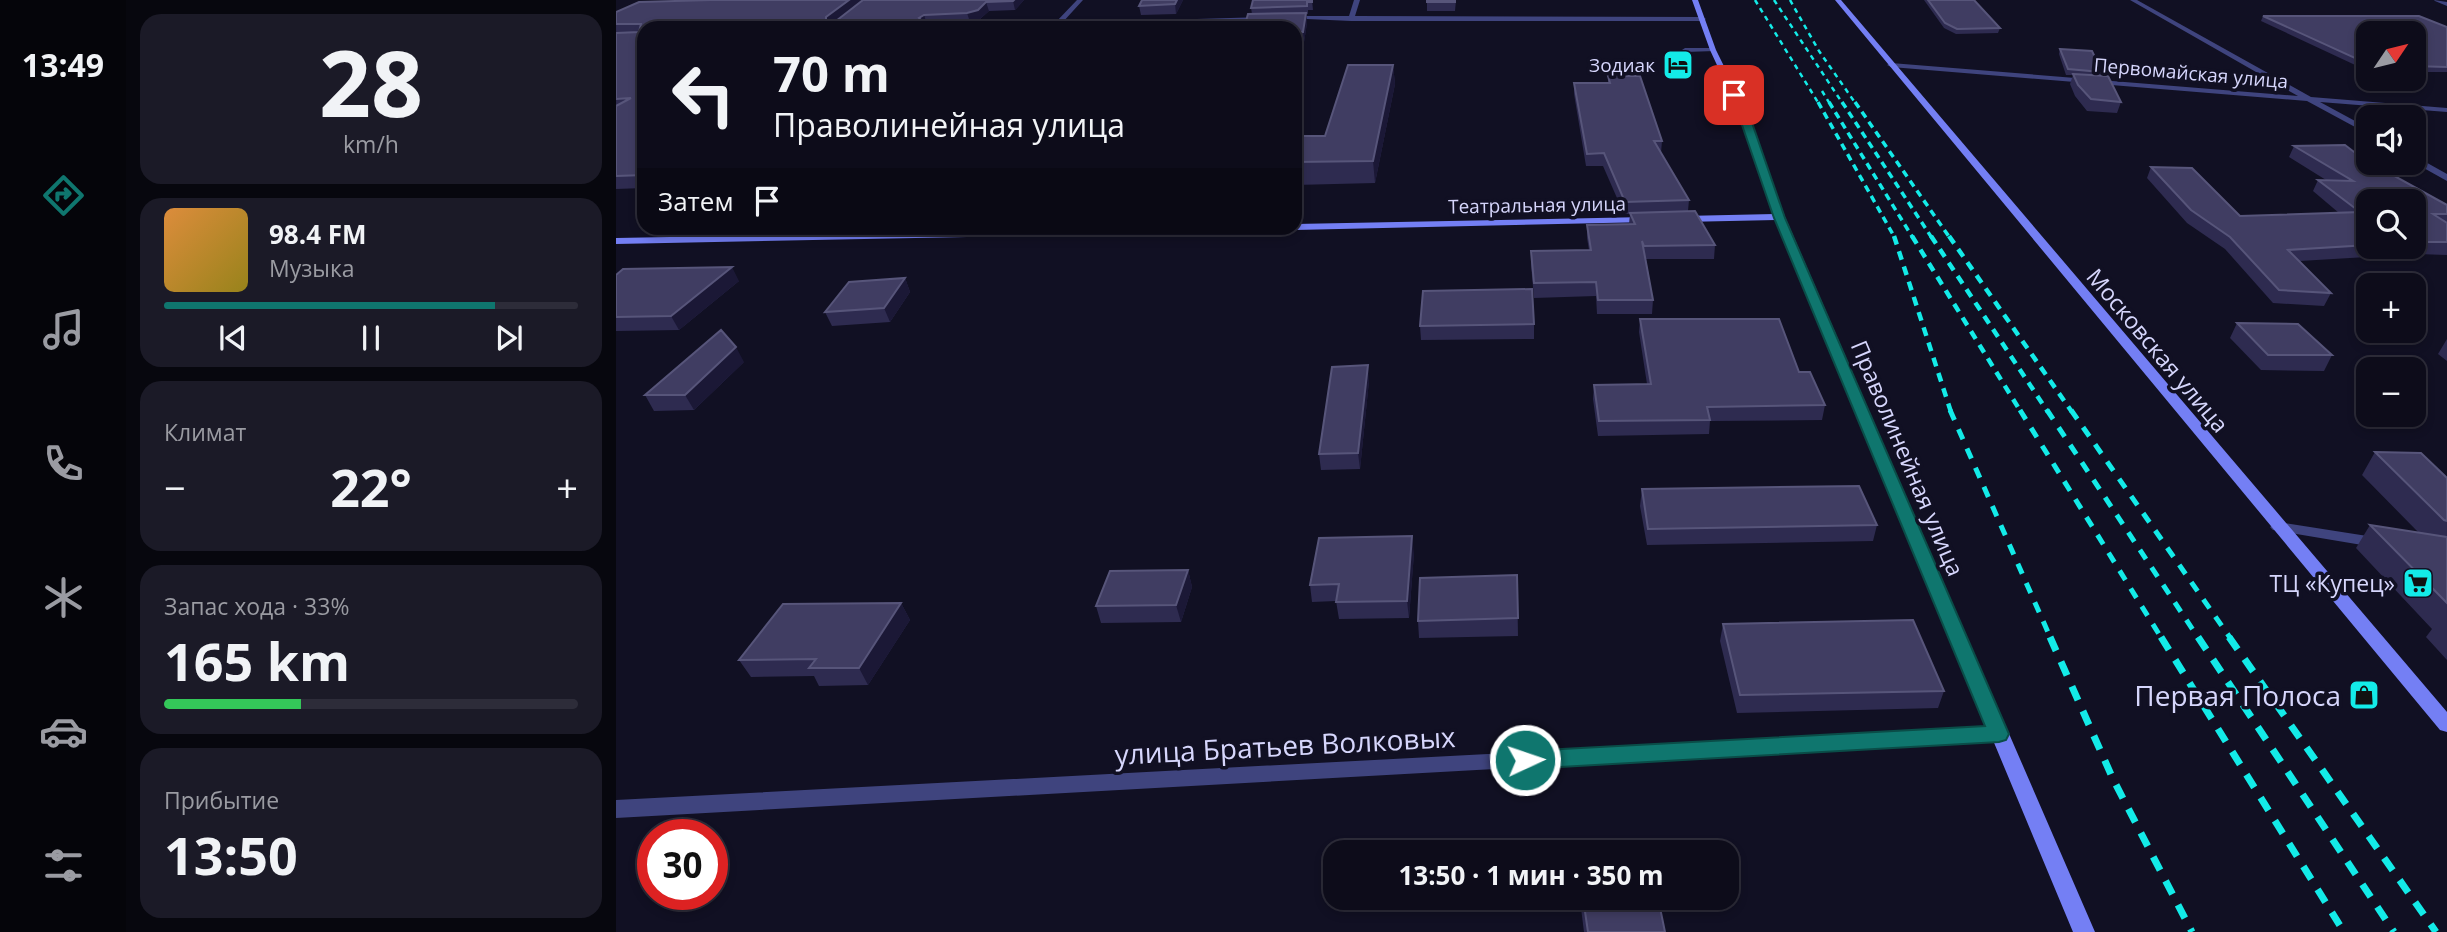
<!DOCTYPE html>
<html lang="ru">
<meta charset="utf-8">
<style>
body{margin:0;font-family:"Open Sans",sans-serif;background:#1b1a27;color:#f1f3f6;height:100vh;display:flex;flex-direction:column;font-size:26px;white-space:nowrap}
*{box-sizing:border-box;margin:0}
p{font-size:23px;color:#9a9ba2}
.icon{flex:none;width:38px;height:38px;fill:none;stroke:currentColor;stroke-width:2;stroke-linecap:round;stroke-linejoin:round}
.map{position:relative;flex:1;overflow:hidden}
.panel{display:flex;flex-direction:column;gap:14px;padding:14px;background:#07070e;width:490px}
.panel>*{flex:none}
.guide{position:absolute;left:21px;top:21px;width:665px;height:214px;border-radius:21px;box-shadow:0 4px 10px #0003,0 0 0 2px #2d2c39;background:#0d0c1a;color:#f1f3f6;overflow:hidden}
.needle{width:46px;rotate:55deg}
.buttons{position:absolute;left:1740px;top:21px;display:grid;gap:14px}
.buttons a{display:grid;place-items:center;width:70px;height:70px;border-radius:14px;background:#0d0c1a;box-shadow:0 4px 10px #0003,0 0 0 2px #2d2c39;font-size:35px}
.speed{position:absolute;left:21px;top:819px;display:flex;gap:14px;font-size:35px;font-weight:700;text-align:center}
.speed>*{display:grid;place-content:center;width:91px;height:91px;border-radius:50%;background:#0d0c1a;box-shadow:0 4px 10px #0003,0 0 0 2px #2d2c39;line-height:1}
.speed .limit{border:10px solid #d22;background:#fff;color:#111}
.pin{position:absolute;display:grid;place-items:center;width:60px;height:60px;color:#fff;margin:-30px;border-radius:14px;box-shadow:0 4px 10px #0006}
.me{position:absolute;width:77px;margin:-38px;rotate:87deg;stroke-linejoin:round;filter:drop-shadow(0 0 5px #0008)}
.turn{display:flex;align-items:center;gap:24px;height:147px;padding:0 21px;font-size:32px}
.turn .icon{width:91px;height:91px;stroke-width:2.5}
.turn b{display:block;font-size:49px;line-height:60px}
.then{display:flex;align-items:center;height:66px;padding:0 21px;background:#0003;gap:14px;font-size:26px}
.big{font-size:52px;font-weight:700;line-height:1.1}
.panel .widget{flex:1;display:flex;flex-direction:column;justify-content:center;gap:10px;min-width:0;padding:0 24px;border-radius:21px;background:#1b1a27}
.panel .dial{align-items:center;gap:0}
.dial b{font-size:91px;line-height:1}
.song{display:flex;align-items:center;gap:21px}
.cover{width:84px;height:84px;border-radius:10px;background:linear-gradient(135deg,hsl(30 70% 55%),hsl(50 70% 35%))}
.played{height:7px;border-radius:4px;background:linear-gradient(90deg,#0f766e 80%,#2d2c39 80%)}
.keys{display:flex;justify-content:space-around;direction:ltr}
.heat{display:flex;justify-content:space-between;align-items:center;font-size:38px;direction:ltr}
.charge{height:10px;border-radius:5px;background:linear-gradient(90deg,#34c759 33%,#2d2c39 0)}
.trip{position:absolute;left:707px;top:840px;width:416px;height:70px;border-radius:21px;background:#0d0c1a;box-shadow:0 4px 10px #0003,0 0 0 2px #2d2c39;font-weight:700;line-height:70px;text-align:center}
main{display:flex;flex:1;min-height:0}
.dock{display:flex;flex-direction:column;width:126px;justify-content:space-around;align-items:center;background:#05050a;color:#9a9ba2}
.dock .icon{width:49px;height:49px}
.dock .selected{color:#0f766e}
.dock b{font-size:32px;color:#f1f3f6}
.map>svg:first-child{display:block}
</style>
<main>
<nav class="dock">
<b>13:49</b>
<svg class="icon selected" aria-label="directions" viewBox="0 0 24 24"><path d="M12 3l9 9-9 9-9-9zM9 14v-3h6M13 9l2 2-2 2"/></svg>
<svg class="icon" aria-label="music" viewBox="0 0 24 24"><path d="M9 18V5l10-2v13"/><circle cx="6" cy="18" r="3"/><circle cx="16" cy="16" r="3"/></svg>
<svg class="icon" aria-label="phone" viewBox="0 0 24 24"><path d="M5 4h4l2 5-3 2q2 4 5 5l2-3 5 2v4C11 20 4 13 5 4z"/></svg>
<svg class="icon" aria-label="climate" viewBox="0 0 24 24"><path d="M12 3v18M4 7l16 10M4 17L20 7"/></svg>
<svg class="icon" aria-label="car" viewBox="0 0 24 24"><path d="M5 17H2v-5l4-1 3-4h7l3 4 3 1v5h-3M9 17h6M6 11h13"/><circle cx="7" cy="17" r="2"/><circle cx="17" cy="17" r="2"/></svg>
<svg class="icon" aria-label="filters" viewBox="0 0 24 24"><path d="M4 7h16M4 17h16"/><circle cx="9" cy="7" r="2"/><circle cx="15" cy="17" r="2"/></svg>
</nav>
<section class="panel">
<div class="widget dial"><b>28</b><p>km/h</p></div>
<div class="widget">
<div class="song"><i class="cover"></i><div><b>98.4 FM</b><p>Музыка</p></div></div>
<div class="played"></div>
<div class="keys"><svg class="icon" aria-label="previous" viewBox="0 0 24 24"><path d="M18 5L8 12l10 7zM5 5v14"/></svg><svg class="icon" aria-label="pause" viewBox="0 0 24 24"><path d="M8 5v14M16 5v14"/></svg><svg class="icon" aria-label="next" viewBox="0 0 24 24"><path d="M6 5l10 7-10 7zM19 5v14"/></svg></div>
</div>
<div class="widget"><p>Климат</p>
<div class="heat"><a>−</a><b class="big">22°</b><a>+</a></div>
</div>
<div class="widget"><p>Запас хода · 33%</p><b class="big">165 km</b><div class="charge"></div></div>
<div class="widget"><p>Прибытие</p><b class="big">13:50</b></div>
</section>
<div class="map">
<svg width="1831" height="932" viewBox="0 0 1831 932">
<rect width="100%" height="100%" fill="#111023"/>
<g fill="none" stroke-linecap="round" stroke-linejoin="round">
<path fill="#3f447e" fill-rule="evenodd" d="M1097,48L1099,51L1069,52L1066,50L1069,48Z"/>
<path fill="#3f447e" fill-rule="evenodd" d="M461,0H467L446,23L648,17L651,19L648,21L309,28L312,26L439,23Z
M738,0H744L739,16L1087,17L1090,19L1087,21H735L669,18L672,16H733Z
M1514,0H1521L1695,97L1831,108V112L1704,102L1752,128V134L1691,101L1275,67L1271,65L1275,63L1682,96Z
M1818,0L1831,2V6L1819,1Z
M1797,155L1831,174V181L1797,162Z
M1662,522L1764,538L1772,543L1764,548L1657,530L1654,527Z
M1383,727L1390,729L1392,734L1390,739L1383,741L0,818V800Z"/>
<path fill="#747ff4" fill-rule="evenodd" d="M1076,0H1082L1100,50L1133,117L1169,217L1479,932H1457L1160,220L1067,222L1062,219L1067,216L1158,214L1125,117L1094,50Z
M1219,0H1225L1831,712V732L1824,730Z
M1030,217L1033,218V222L679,230L674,228H679V224Z
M534,228H665L660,231L0,244V238Z"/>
<path stroke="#13ebe8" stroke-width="2.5" stroke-dasharray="5 4.5" stroke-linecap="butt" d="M1139,0L1203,104
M1158,0L1227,104
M1174,0L1203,51L1240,104
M1206,91L1214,104"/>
<path stroke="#13ebe8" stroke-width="3.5" stroke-dasharray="7 5" stroke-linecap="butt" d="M1202,102L1279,238
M1213,102L1297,238
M1226,102L1316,238
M1239,102L1334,238"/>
<path stroke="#13ebe8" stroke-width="4.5" stroke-dasharray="9 7" stroke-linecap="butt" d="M1278,236L1335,412
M1296,236L1405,412
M1315,236L1432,412
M1333,236L1456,412"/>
<path stroke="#13ebe8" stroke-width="5" stroke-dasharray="11 10" stroke-linecap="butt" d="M1334,410L1435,639
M1404,410L1546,639
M1431,410L1583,639
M1455,410L1615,639"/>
<path stroke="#13ebe8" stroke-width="7" stroke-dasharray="15 12" stroke-linecap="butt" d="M1434,637L1497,779L1576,932
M1545,637L1728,932
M1582,637L1778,932
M1613,637L1820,932"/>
</g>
<path fill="#2e2b50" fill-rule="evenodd" d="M408,0L399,10L373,11L364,19L354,22L341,23L342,28H28V188L0,189V12Z
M526,0H567L560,14L525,15L523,6Z
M696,0L697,10H692V14H690L691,23L688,42H679V28L636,14L635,8Z
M811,0H840L839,11H811Z
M1308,0H1358L1384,28L1382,33L1340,34L1328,28Z
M1647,16L1831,27V72H1797V33H1752V71L1645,21Z
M1444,49L1486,72L1485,76L1505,102L1501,113L1471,111L1459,96L1454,84L1457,75H1450L1443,54Z
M777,65L779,84L759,183L679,185V136H709Z
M992,76L1046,141L1045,153L1073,200L1072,211L1099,245L1098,259H1030L1037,300L1036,314H981L980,296L918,298L915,265V251L973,250L971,238V225L1013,224L1014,214H1008L987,166H970L958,94V83H992Z
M1678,146L1742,155L1831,205V255L1801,254L1684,261L1715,293L1708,306L1657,303L1609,249L1571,223L1531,178L1535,167L1624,216L1723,213L1697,191L1702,180H1710L1673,157ZM1752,201H1797V247H1752Z
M0,275L123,281L63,330L0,331Z
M289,278L294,292L274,322L216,326L209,312Z
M1024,319L1183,372L1209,405L1206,420L1094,421L1093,434L982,436L977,399L978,385L1031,384L1023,332Z
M1621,323L1716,355L1708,371L1645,370L1614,338Z
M918,324V339L805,340L804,326Z
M1831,339V361L1822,354Z
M128,362L78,410L38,411L29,395Z
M753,381L744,469L705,470L703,454Z
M1759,452L1831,478V660L1810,637L1816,629L1740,548L1754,525L1803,533L1746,475Z
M1026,489L1261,525L1257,541L1031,545L1024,506Z
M798,553L793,618L723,619L720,601L696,602L694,585Z
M572,570L576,587L565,622L485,623L480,606Z
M901,575L902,636L803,638L802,621Z
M285,603L294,620L252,685L203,686L198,676L135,677L123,660Z
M1107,624L1328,691L1322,708L1121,713L1104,641Z
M965,898H1042L1049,932H968L965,908Z"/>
<path fill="#1b1836" d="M233,0H248L213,26L210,20V17Z
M398,0H408L399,10L397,1Z
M561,0H567L560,14L559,4Z
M370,2L373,11L364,19L354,22L351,13Z
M690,13L691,23L688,42L687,32Z
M308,15L311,24L306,28L303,18Z
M340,21L342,28H329Z
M777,65L779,84L759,183L757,161Z
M116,267L123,281L63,330L55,316Z
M289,278L294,292L274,322L268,308Z
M120,347L128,362L78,410L69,395Z
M752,365L753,381L744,469L742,453Z
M796,536L798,553L793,618L791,601Z
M572,570L576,587L565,622L560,605Z
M285,603L294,620L252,685L243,668Z"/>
<path fill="#403d62" stroke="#57557a" stroke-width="2" d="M95,0H233L210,17V20L220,21L247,0H398L397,1L370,2L362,10L351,13L308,15L303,18L306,21H340L329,28H28V175L0,176V106L15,98L0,99V33L23,32L25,24H0V12L23,2Z
M526,0H561L559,4L523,6Z
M637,0H696V2H691V6L635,8Z
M811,0H839V2H811Z
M1312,0H1358L1384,28L1341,29L1329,23Z
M690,13L687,32H679V28H628L632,14Z
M1647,16H1803L1831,27V67L1797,66V33H1752V64Z
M1444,49L1476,51L1486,72L1452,69Z
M732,65H777L757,161L679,162V136H709Z
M1457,74L1492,76L1505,102L1475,99L1462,85Z
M992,76H1024L1046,141H1038L1073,200L1009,202L988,153L971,154L958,83H994Z
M1729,145L1742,155L1752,161V163H1755L1831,205V214H1817L1831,223V242H1797V201H1752V245L1672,250L1715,293L1663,290L1614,237L1575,210L1535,167L1576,168L1624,216L1744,212L1702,180L1737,181L1678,146Z
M1079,211L1099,245L1028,246L1026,241L1037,300H982L980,282L918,283L915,251L975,250L971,225L1019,224L1014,213Z
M116,267L55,316L0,317V275L7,269Z
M289,278L268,308L209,312L233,282Z
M916,289L918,324L804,326L807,291Z
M1024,319H1163L1183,372H1194L1209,405L1091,407L1094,420L983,421L978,385L1035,384Z
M1621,323L1682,324L1716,355H1652Z
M105,330L120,347L69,395H29Z
M752,365L742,453L703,454L716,367Z
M1759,452L1805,453L1831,478V521L1828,520Z
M1243,486L1261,525L1032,529L1026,489Z
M1754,525L1831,537V603Z
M796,536L791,601L720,602L723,584L694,585L703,538Z
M572,570L560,605L480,606L494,571Z
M901,575L902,618L802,621L804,578Z
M285,603L243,668H193L200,659L123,660L167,604Z
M1297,620L1328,691L1124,695L1107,624Z
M967,898H1042L1049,932H972Z"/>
<path fill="#0f766e" stroke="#0a4d48" stroke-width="2" d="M1115,93H1121L1134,117L1169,218L1393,734L1390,740L1383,742L909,769L901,766L898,760L901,754L909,751L1369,726L1158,218Z"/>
<defs>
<g id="hotel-square" transform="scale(1.575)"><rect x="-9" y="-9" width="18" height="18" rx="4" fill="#13ebe8" stroke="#111023"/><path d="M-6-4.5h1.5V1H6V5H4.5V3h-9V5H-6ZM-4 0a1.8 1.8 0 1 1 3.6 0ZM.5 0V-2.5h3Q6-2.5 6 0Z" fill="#111"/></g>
<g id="supermarket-square" transform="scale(1.575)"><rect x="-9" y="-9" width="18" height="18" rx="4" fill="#13ebe8" stroke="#111023"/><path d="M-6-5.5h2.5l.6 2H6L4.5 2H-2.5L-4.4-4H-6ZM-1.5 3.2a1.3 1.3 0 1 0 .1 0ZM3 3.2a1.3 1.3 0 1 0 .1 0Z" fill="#111"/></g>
<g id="shop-square" transform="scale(1.575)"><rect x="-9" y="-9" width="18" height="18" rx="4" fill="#13ebe8" stroke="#111023"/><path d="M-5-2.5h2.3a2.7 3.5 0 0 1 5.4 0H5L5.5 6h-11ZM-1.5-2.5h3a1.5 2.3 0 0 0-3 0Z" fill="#111"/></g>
</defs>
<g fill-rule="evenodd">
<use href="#hotel-square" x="1062" y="65"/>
<use href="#supermarket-square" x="1802" y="583"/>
<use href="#shop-square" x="1748" y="695"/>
</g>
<g text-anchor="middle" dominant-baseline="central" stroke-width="7" stroke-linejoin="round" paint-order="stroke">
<g font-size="19" fill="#d6d6fc" stroke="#111023" text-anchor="end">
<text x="1039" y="65">Зодиак</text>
</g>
<g font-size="19" fill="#d6d6fc" stroke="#111023">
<text transform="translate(1575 73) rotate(5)">Первомайская улица</text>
<text transform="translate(921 205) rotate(-1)">Театральная улица</text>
</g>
<g font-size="23" fill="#d6d6fc" stroke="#111023">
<text transform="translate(1542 350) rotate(50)">Московская улица</text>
<text transform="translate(1292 458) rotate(67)">Праволинейная улица</text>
</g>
<g font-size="23" fill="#d6d6fc" stroke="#111023" text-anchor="end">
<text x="1779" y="583">ТЦ «Купец»</text>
</g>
<g font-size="28" fill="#d6d6fc" stroke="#111023" text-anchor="end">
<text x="1725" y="695">Первая Полоса</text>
</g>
<g font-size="28" fill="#d6d6fc" stroke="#111023">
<text transform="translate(669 745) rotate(-3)">улица Братьев Волковых</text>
</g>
</g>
</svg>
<div class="buttons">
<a><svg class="needle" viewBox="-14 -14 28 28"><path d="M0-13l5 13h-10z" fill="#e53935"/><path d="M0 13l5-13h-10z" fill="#9a9ba2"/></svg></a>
<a><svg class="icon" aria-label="sound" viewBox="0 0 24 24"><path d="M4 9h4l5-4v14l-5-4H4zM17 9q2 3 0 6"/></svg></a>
<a><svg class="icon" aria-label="search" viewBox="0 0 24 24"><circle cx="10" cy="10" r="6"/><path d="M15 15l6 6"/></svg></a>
<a>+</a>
<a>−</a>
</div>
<div class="speed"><div class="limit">30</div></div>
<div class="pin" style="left:1118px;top:95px;background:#d93025"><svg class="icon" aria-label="arrive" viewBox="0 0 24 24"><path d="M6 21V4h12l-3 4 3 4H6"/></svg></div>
<svg class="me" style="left:909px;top:760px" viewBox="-20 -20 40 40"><circle r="17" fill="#0f766e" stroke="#fff" stroke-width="3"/><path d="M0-11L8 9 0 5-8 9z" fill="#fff"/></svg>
<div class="trip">13:50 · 1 мин · 350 m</div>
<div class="guide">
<div class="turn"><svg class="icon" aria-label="left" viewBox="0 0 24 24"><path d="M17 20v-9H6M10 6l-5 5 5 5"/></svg><div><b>70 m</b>Праволинейная улица</div></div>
<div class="then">Затем<svg class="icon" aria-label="arrive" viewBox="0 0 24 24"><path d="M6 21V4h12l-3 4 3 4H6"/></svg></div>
</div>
</div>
</main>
